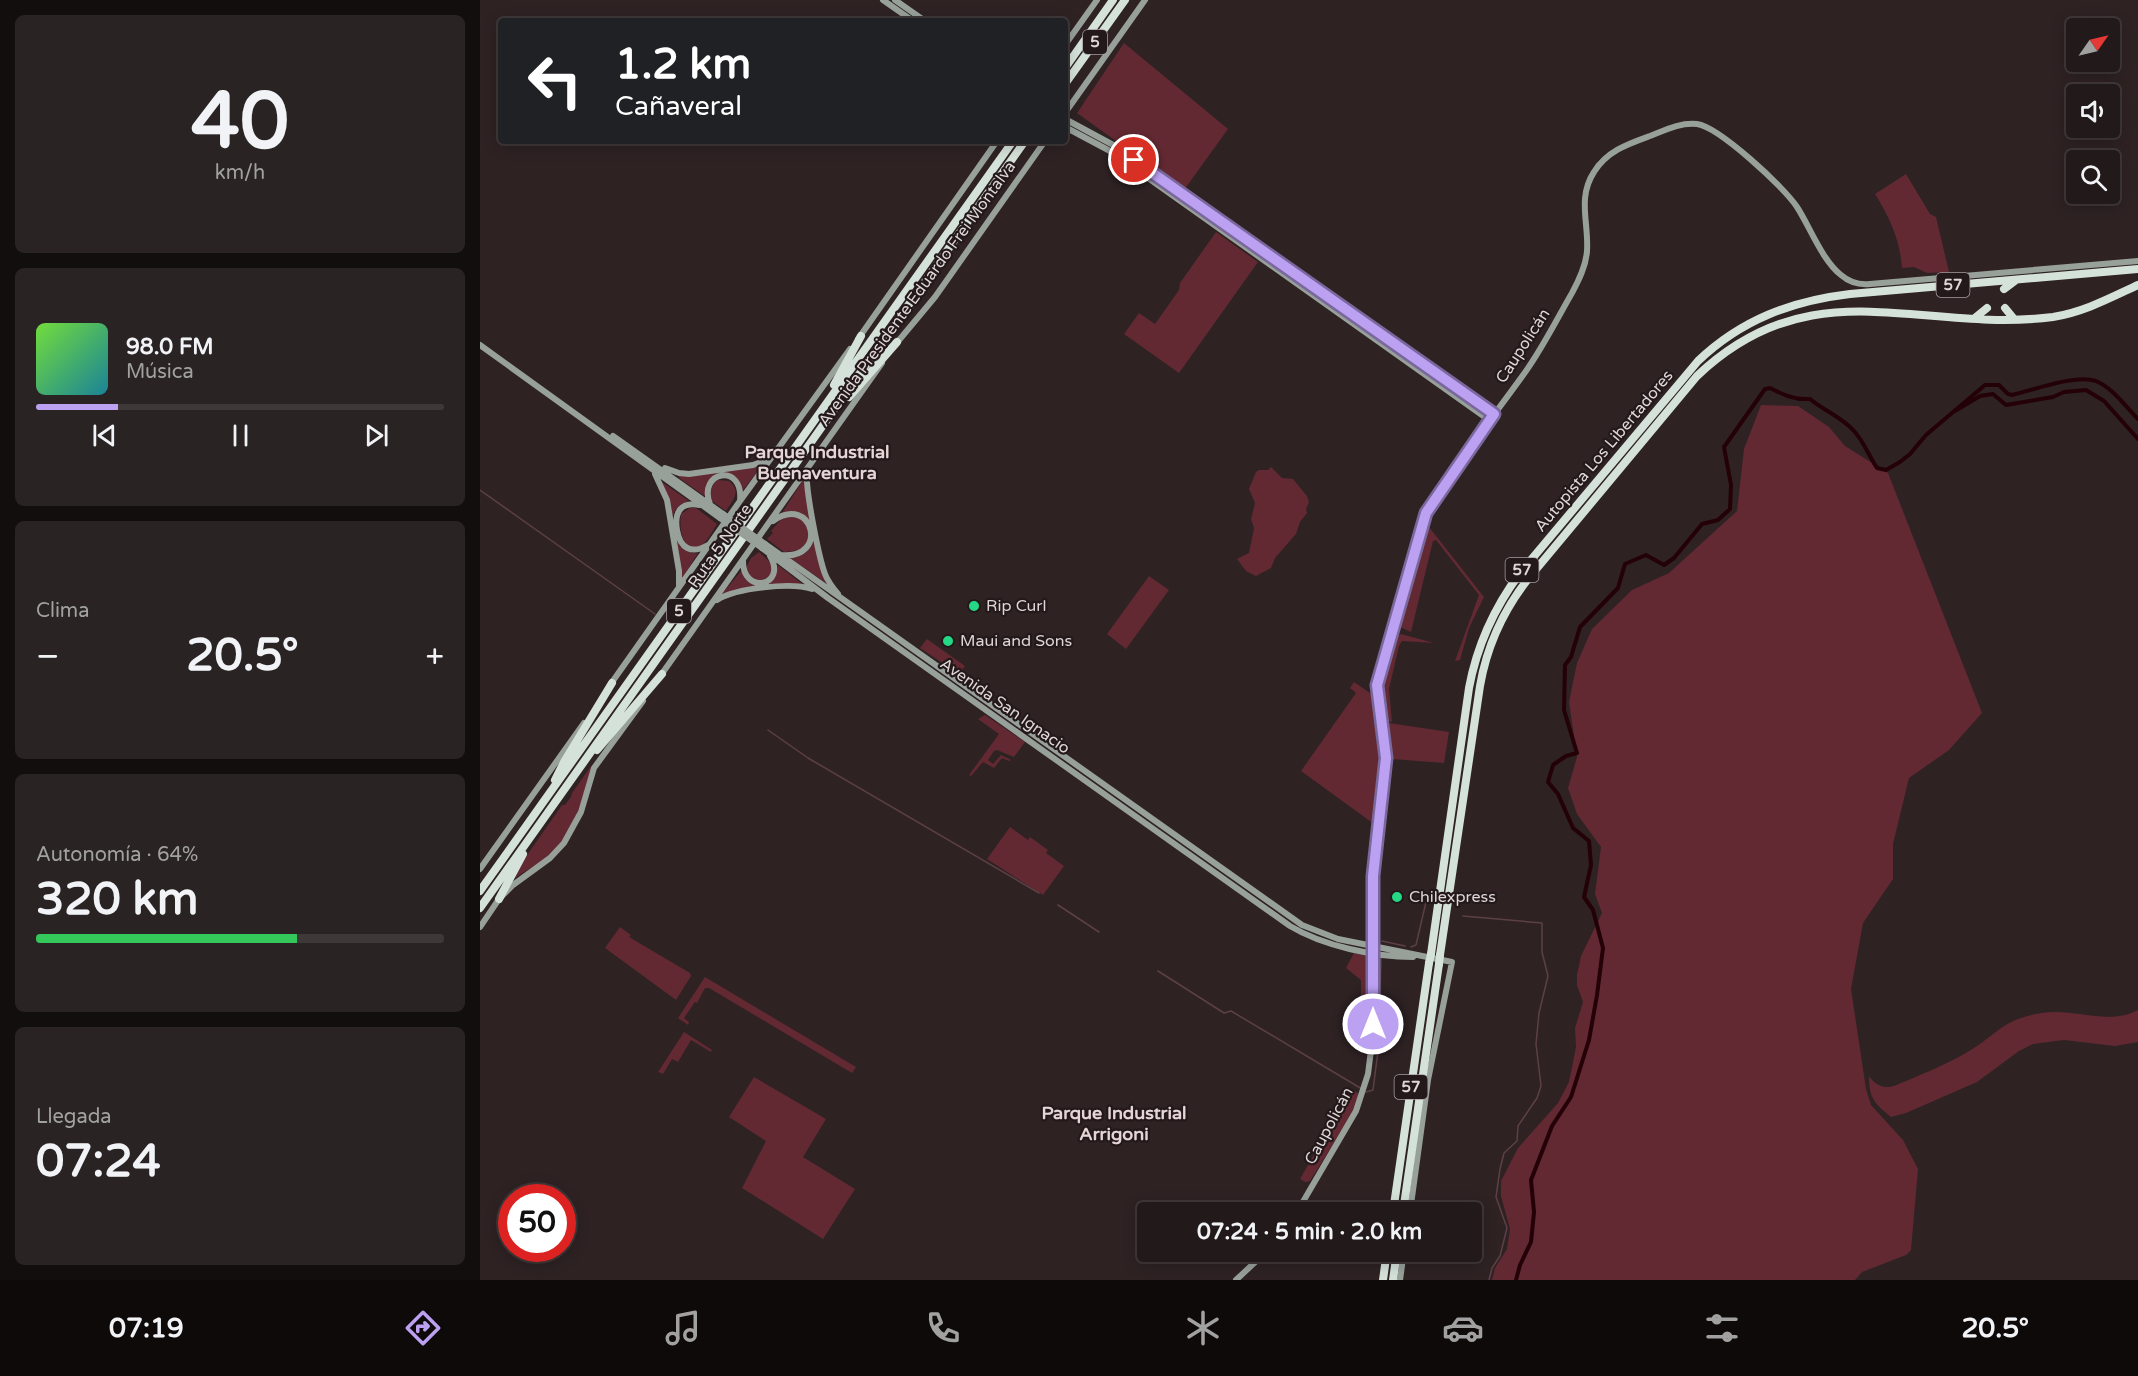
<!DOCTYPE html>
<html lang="es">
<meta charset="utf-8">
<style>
body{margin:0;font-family:"Varela Round",sans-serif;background:#2a2323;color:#f1f3f6;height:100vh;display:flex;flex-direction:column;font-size:22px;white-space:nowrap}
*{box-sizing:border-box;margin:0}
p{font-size:20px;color:#a2a1a2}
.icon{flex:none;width:33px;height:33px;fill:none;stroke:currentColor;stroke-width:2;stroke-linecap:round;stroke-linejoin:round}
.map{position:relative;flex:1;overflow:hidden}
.sheet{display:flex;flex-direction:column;gap:15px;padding:15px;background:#130e0e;width:480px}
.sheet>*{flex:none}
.hud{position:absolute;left:18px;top:18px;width:570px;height:126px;border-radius:6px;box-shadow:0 3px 15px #0003,0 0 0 2px #3f3839;background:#202124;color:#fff;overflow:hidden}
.needle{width:39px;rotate:56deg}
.buttons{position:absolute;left:1586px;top:18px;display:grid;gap:12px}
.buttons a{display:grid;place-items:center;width:54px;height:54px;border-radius:6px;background:#221a1a;box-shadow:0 3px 15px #0003,0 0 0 2px #3f3839;font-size:30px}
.speed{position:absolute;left:18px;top:1184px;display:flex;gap:12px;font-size:30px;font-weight:700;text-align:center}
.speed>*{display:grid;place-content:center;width:78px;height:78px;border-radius:50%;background:#221a1a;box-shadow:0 3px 15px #0003,0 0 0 2px #3f3839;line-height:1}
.speed .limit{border:9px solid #d22;background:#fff;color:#111}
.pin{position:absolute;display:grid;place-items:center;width:51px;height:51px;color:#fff;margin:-26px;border:3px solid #fff;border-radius:50%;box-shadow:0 2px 6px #0007}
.me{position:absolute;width:66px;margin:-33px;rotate:0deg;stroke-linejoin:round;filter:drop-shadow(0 0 4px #0008)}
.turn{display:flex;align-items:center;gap:21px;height:126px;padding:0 18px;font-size:27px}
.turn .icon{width:78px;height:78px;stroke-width:2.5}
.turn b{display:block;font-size:42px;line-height:51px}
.big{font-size:45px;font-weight:800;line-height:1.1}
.sheet .widget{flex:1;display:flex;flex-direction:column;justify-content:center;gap:9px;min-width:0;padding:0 21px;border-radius:9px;background:#2a2323}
.sheet .dial{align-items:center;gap:0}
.dial b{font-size:78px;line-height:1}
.song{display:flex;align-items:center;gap:18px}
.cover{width:72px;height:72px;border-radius:9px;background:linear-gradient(135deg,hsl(100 70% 55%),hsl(190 70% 35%))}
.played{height:6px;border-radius:3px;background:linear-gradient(90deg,#bca0f2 20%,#3f3839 20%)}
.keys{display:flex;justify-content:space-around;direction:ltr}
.heat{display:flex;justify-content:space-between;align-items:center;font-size:33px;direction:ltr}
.charge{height:9px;border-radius:4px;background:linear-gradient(90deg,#34c759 64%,#3f3839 0)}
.trip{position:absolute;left:657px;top:1202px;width:345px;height:60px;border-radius:6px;background:#221a1a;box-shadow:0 3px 15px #0003,0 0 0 2px #3f3839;font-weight:800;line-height:60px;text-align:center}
.tabs{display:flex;height:96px;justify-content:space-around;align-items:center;background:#0e0a0a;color:#a2a1a2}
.tabs .icon{width:42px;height:42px}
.tabs .current{color:#bca0f2}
.tabs b{font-size:27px;color:#f1f3f6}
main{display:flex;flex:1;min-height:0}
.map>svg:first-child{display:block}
</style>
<main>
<section class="sheet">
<div class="widget dial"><b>40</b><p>km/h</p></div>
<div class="widget">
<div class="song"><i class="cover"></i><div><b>98.0 FM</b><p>Música</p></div></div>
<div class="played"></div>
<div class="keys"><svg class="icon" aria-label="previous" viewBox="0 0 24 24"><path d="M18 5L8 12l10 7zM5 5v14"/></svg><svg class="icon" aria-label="pause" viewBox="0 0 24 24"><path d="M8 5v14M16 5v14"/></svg><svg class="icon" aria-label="next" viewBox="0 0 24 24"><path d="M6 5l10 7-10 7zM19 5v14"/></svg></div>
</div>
<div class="widget"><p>Clima</p>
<div class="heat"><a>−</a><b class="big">20.5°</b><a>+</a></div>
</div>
<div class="widget"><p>Autonomía · 64%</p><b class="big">320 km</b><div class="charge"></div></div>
<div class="widget"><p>Llegada</p><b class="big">07:24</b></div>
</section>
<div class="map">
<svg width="1658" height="1280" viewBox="0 0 1658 1280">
<rect width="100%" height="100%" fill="#2e2223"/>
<path fill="#622932" d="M644,43L748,129L704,190L597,113Z
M1426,174L1450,214L1456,217L1469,272L1447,273L1434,267L1422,268C1420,240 1410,218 1395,194Z
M736,232L778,262L699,373L644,334L659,313L675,324L699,290L700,283Z
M1281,405L1318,406L1349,427L1365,446L1408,473L1502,713L1469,750L1429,778L1413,844V879L1383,923L1371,989L1386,1089L1391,1105L1423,1140L1438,1169L1431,1250L1426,1255L1382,1272L1375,1280H1012L1015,1268L1027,1249L1030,1229L1021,1196V1181L1038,1148L1078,1103L1089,1082L1096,1047L1095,1028L1103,1002L1097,985V975L1101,956L1122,913L1115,894L1121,847L1097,814L1088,788L1097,757L1089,702L1097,663L1112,629L1152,590L1189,573L1257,511L1264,449Z
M282,464L283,465L262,491L257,479L249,474L228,483L226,497L199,478V475Z
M791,467L802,478L813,479L827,496L829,502L826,509L827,513L820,522L816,534L795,558L791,568L776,576L766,571L757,559L769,553L774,528L771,519L775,503L769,489L776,472L779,470H788Z
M325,477L349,585L310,558L324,554L329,549L331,522L318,512L302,513Z
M238,480L249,481C262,491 253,500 246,511L232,501L230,492L234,483Z
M182,482L209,501C203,503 196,506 194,513C189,528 198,556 218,553L201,580L186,492Z
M210,508H216L237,524C232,531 227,544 218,547C201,552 199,524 201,514Z
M304,516H318L329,527V540L321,550L304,552L287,539L293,533L291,531Z
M949,527L1004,597L989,628L980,660L975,661L999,595L956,540L953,541L931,632L920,627Z
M279,552L293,565L291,576L279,581L269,575L266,568L271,558Z
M298,565L322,584H299L242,594L262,570C264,579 270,585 280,586L295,577Z
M669,576L689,590L646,649L627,634Z
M921,634L954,643L922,641L919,646L909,689L912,722L909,721L904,680L917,636Z
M447,639L485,666L479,674L440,648Z
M874,682L893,695L900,746L901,762L894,824L821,771L876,693L870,688Z
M505,715L545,742L534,757L517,750L514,751L508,760L513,764L521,755L531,760L529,761L522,758L514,768L503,762L491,776L489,775L519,734L498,719Z
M909,723L969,732L964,763L912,759Z
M111,766L112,767C103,796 96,829 74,851C63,862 48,869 35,878L45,858L82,805H85L91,797L92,793Z
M530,827L548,840L550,837L568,850L566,853L584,866L563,895L507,859Z
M140,927L151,935L149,937L210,973L211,976L196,1000L125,948Z
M874,953L889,957V1028H881V980L866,968Z
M225,977L376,1067L372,1073L229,988H225L217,1003L215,1002L204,1018L209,1022L208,1025L198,1018Z
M1658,1010V1042L1635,1046L1584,1040L1553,1044L1539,1051L1497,1082L1426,1113L1411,1117C1394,1103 1389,1098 1389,1076C1395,1085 1403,1089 1414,1086C1438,1076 1463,1066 1486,1053C1517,1035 1522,1019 1562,1013C1594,1008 1629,1026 1658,1010Z
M204,1032L232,1050L231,1052L211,1040L198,1062L192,1059L183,1074L178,1072Z
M274,1077L346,1119L323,1157L375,1189L343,1239L262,1188L286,1141L249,1117Z
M871,1089L879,1094L875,1109L830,1181L825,1182L820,1179Z"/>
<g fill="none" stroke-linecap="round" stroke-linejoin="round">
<path stroke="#5c4045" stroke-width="1.5" d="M0,490L175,614
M288,730L328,758L559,893
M578,905L619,932
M983,916L1062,923V952L1068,976L1059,1013L1056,1044L1061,1086L1057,1098L1038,1126L1037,1141L1024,1153L1020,1169L1016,1197L1027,1228L1020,1256L1012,1268L1009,1280
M902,941L925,946
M931,947L936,945L946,902L950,899
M678,971L744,1013L751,1011L882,1089
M900,994L901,958
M886,1092L893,1090L898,1051L899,1001"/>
<path stroke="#240007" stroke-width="4" d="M1475,411L1500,396L1513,394L1526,405L1573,397L1584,392L1606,390L1624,401L1658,439
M1036,1280L1040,1265L1051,1242L1054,1212L1051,1180L1072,1126L1091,1097L1109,1040L1117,995L1123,948L1113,910L1104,897L1111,865L1109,841L1093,828L1078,794L1068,782L1073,765L1086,756L1097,753L1084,710L1085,665L1091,657L1100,627L1138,588L1145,564L1166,555L1184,565L1194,558L1222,524L1238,520L1250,509L1251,485L1244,447L1285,389L1290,388C1304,395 1314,400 1330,399C1343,410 1363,418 1374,431C1384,442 1389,456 1397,468L1406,470L1420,462L1430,454L1446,435L1505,385H1519L1528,394L1532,395C1554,390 1595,374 1616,381C1633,388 1646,407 1658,419"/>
<path stroke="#98a09a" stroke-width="6" d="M403,0L433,21
M415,0L445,21
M585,45L617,0
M585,113L665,0
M585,119L637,147L1014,414
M585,127L630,151L1009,420
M378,339L517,141
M0,345L240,518
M415,345L455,297L565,141
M133,436L243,514
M185,468L199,473L209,474L273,465L289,459
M327,472C325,489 339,558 345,574C348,582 353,588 358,594
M175,474L187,500L199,571V586
M230,504C217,471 264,462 260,501
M220,505C201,501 194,512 197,530C200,548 211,555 228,545
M293,521C333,493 350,560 301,555
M285,544L822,925L858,939L972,962L948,1080L930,1212
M282,548L348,598L810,926C843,946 895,957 933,957
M263,560C262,596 308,586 290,556
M237,600C256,588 311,582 332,589
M181,675L402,363
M130,685L260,501L370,349
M0,869L104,723
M0,927L19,899L33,885L70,858L84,843L101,812L114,768L163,701
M817,1212L876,1111L888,1074L893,1034V876L906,758L896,687L943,520C953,493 976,468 992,444C1010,420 1028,396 1046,371C1063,347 1077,319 1092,293C1099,280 1106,266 1107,251C1109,223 1097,198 1114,172C1127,151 1148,144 1170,136C1185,130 1201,122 1217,124C1239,127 1304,187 1317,207C1330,227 1342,260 1361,275C1369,282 1379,285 1390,284L1658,261
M756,1280L787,1251
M920,1280L924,1251"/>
<path stroke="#d5e2d9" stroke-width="8" d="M585,68L633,0
M585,84L645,0
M1524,289L1536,280
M1525,308L1534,319
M1496,317L1507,308
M354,385L381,336
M369,397L417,342
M117,750L182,674
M75,780L84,762L132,683
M0,891L533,141
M19,899L43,854
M0,908L545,141
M951,954L989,688C997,645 1014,608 1040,573L1218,361C1261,320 1311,301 1370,294L1658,269
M960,955L1000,686C1007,645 1023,611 1048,579L1217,376C1333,266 1439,334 1573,317C1604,312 1630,298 1658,285
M913,1212L949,963
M923,1212L959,964
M903,1280L907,1251
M913,1280L917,1251"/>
<path stroke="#98a09a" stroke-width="6" d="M243,514L285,544
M240,518L282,548"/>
<path stroke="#d5e2d9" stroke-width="8" d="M949,963L951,954
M959,964L960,955"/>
</g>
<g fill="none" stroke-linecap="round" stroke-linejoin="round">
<g stroke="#7a689d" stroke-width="15">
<path id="route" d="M654,160L1014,414L946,513L897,685L906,758L893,876V1024"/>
</g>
<use href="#route" stroke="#bca0f2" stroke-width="10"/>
</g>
<g fill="#25d886" stroke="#24191a" stroke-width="2">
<circle cx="494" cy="606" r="6"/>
<circle cx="468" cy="641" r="6"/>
<circle cx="917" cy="897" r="6"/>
</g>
<g text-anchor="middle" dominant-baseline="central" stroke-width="4.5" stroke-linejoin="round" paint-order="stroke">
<g fill="#24191a" stroke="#a69d9e" stroke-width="1.5">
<rect x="603" y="30" width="24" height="24" rx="4.5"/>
<rect x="1456.5" y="273" width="33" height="24" rx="4.5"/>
<rect x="1025.5" y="558" width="33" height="24" rx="4.5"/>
<rect x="187" y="599" width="24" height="24" rx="4.5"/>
<rect x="914.5" y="1075" width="33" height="24" rx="4.5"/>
</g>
<g font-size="15" font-weight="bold" fill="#ded6d7">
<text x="615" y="42">5</text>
<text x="1473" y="285">57</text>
<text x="1042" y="570">57</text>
<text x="199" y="611">5</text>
<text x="931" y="1087">57</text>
</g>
<g font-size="16" fill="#ded6d7" stroke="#24191a">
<text transform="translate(437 294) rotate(-54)">Avenida Presidente Eduardo Frei Montalva</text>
<text transform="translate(1043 346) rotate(-57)">Caupolicán</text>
<text transform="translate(1124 451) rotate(-50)">Autopista Los Libertadores</text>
<text transform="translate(240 546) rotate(-55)">Ruta 5 Norte</text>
<text transform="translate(525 706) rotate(35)">Avenida San Ignacio</text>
<text transform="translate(849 1126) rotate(-62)">Caupolicán</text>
</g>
<g font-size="16" fill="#ded6d7" stroke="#24191a" text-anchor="start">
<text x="506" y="606">Rip Curl</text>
<text x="480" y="641">Maui and Sons</text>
<text x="929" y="897">Chilexpress</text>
</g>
<g font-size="18" font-weight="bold" fill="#e5d5d6" stroke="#24191a">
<text x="337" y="452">Parque Industrial<tspan x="337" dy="21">Buenaventura</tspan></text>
<text x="634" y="1113">Parque Industrial<tspan x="634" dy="21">Arrigoni</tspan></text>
</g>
</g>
</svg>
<div class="buttons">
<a><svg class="needle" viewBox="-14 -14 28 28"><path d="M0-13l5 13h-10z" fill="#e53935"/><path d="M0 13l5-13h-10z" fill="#a2a1a2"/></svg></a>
<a><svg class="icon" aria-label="sound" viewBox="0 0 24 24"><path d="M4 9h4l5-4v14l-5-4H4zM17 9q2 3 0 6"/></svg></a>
<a><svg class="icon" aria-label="search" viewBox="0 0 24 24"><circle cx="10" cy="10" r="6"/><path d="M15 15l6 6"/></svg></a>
</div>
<div class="speed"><div class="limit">50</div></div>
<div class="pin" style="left:654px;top:160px;background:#d93025"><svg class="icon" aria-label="arrive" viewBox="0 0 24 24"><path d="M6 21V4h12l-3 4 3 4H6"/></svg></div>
<svg class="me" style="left:893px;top:1024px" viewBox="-20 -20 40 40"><circle r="17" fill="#bca0f2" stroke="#fff" stroke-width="3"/><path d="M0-11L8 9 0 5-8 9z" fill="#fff"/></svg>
<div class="trip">07:24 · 5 min · 2.0 km</div>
<div class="hud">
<div class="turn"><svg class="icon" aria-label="left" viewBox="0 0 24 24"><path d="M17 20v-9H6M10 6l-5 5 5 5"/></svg><div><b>1.2 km</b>Cañaveral</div></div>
</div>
</div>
</main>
<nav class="tabs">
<b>07:19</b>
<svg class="icon current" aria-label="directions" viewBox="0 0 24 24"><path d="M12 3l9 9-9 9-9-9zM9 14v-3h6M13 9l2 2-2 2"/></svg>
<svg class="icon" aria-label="music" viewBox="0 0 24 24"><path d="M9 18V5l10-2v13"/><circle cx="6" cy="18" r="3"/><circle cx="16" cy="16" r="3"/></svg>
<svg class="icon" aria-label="phone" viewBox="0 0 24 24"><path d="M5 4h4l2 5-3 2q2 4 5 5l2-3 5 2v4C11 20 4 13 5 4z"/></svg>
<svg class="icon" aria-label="climate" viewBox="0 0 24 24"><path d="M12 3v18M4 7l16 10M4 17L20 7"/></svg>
<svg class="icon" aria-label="car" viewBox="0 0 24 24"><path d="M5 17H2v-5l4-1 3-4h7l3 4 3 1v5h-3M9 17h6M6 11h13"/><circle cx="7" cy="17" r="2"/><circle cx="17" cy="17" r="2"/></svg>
<svg class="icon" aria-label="filters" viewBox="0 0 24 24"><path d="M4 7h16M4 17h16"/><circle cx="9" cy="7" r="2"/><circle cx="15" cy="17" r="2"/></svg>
<b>20.5°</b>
</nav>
